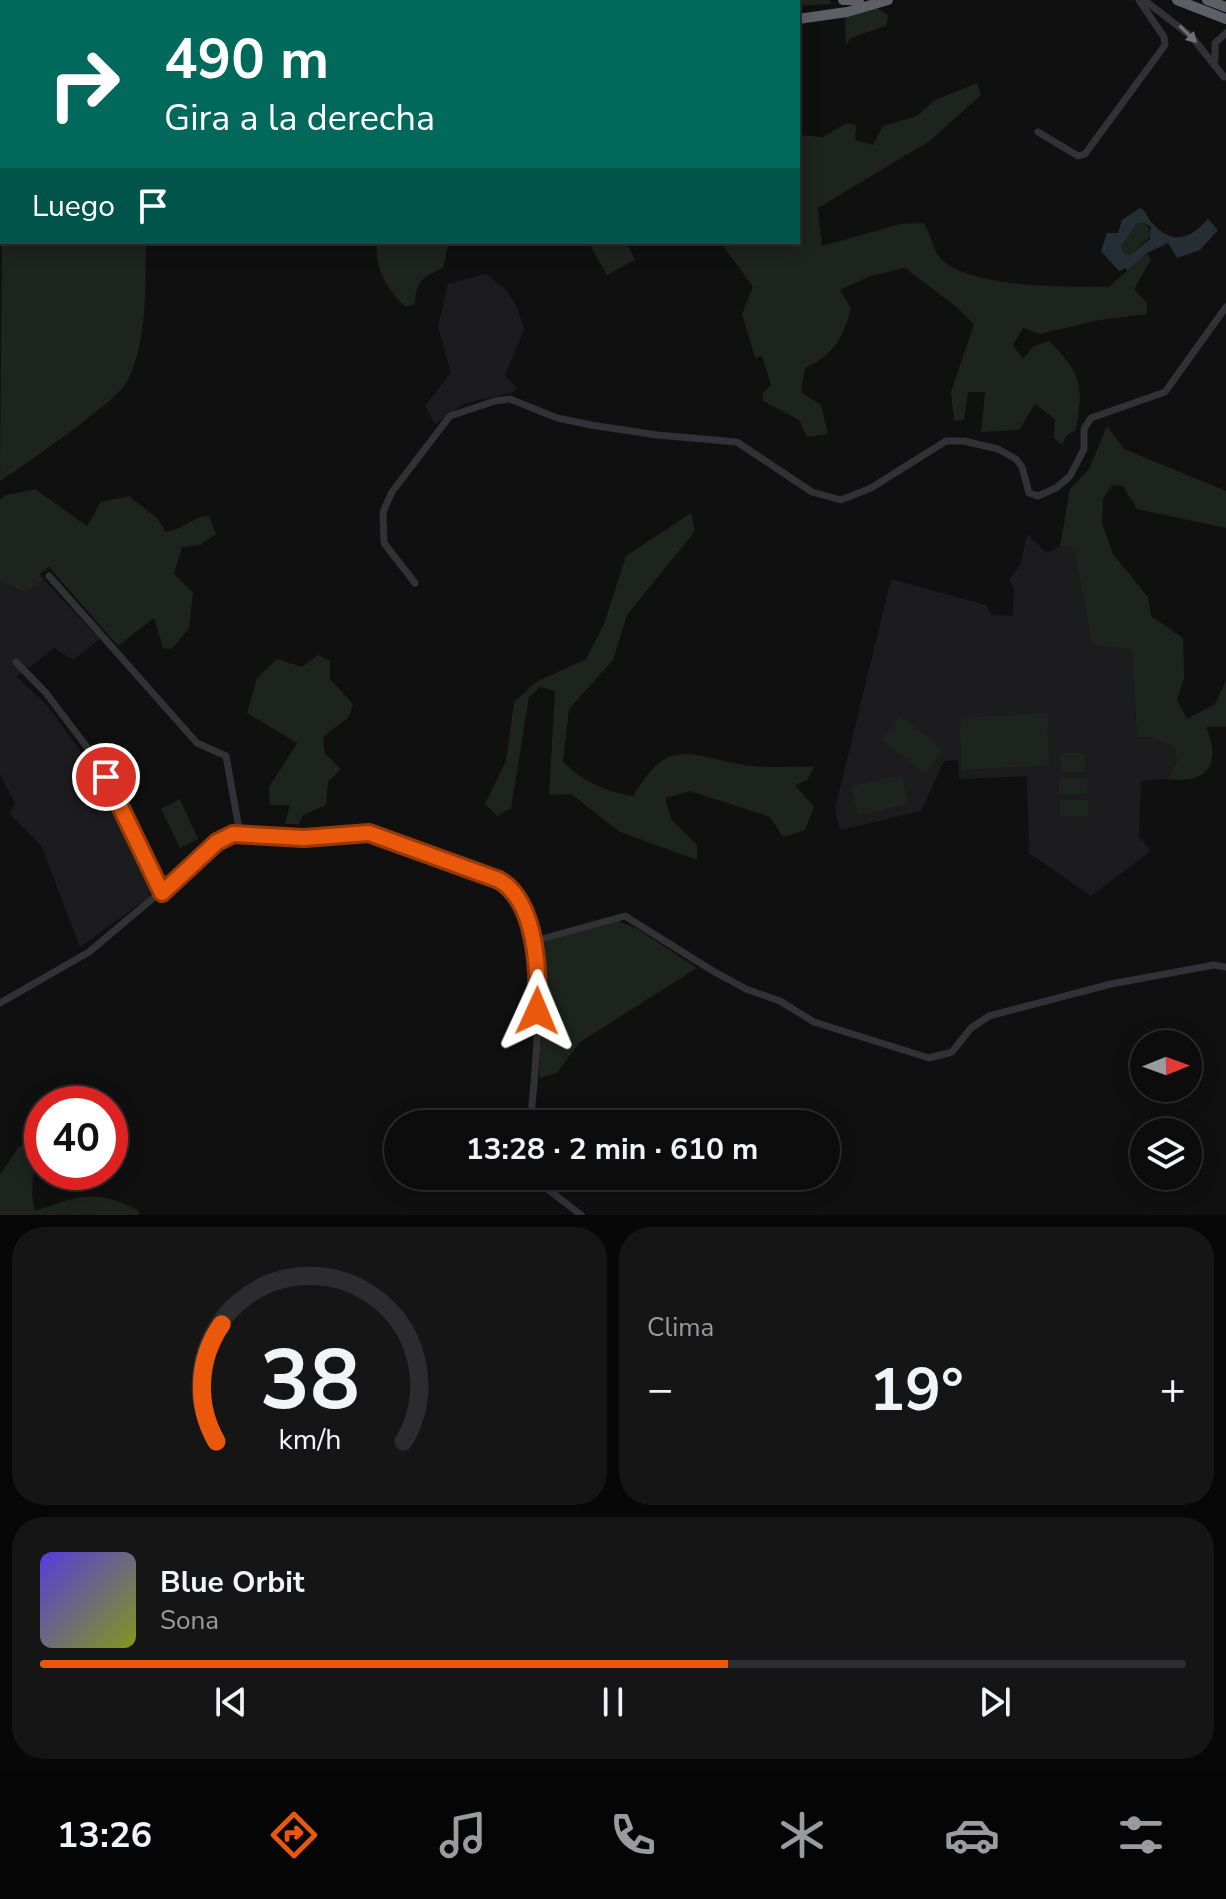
<!DOCTYPE html>
<html lang="es">
<meta charset="utf-8">
<style>
body{margin:0;font-family:"Nunito Sans",sans-serif;background:#151516;color:#f1f3f6;height:100vh;display:flex;flex-direction:column;font-size:30px;white-space:nowrap}
*{box-sizing:border-box;margin:0}
p{font-size:26px;color:#9a9b9d}
.icon{flex:none;width:44px;height:44px;fill:none;stroke:currentColor;stroke-width:2;stroke-linecap:round;stroke-linejoin:round}
.map{position:relative;height:1215px;overflow:hidden}
.side{display:flex;flex-direction:column;gap:12px;padding:12px;background:#070707;flex:1}
.side>*{flex:none}
.hud{position:absolute;left:0px;top:0px;width:800px;height:244px;box-shadow:0 4px 20px #0003,0 0 0 2px #2c2c2e;background:#00695c;color:#fff;overflow:hidden}
.needle{width:52px;rotate:89deg}
.fabs{position:absolute;left:1130px;top:1030px;display:grid;gap:16px}
.fabs a{display:grid;place-items:center;width:72px;height:72px;border-radius:50%;background:#0c0c0d;box-shadow:0 4px 20px #0003,0 0 0 2px #2c2c2e;font-size:40px}
.speed{position:absolute;left:24px;top:1086px;display:flex;gap:16px;font-size:40px;font-weight:700;text-align:center}
.speed>*{display:grid;place-content:center;width:104px;height:104px;border-radius:50%;background:#0c0c0d;box-shadow:0 4px 20px #0003,0 0 0 2px #2c2c2e;line-height:1}
.speed .limit{border:12px solid #d22;background:#fff;color:#111}
.pin{position:absolute;display:grid;place-items:center;width:68px;height:68px;color:#fff;margin:-34px;border:4px solid #fff;border-radius:50%;box-shadow:0 2px 8px #0007}
.me{position:absolute;width:88px;margin:-44px;rotate:1deg;stroke-linejoin:round;filter:drop-shadow(0 0 6px #0008)}
.turn{display:flex;align-items:center;gap:28px;height:168px;padding:0 32px;font-size:36px}
.turn .icon{width:104px;height:104px;stroke-width:2.5}
.turn b{display:block;font-size:56px;line-height:68px}
.then{display:flex;align-items:center;height:76px;padding:0 32px;background:#0003;gap:16px;font-size:30px}
.big{font-size:60px;font-weight:700;line-height:1.1}
.side .card{flex:1;display:flex;flex-direction:column;justify-content:center;gap:12px;min-width:0;padding:0 28px;border-radius:32px;background:#151516}
.side .dial{align-items:center;gap:0}
.dial svg{height:208px;overflow:visible;fill:none;stroke:#2c2c2e;stroke-width:7;stroke-linecap:round;text-anchor:middle}
.dial text{fill:#f1f3f6;stroke:none}
.song{display:flex;align-items:center;gap:24px}
.cover{width:96px;height:96px;border-radius:12px;background:linear-gradient(135deg,hsl(250 70% 55%),hsl(70 70% 35%))}
.played{height:8px;border-radius:4px;background:linear-gradient(90deg,#ea580c 60%,#2c2c2e 60%)}
.keys{display:flex;justify-content:space-around;direction:ltr}
.heat{display:flex;justify-content:space-between;align-items:center;font-size:44px;direction:ltr}
.side .tiles{flex:1;display:grid;gap:12px;grid-template-columns:1fr 1fr}
.card:last-child{grid-column:span 2}
.trip{position:absolute;left:384px;top:1110px;width:456px;height:80px;border-radius:40px;background:#0c0c0d;box-shadow:0 4px 20px #0003,0 0 0 2px #2c2c2e;font-weight:700;line-height:80px;text-align:center}
.tab-bar{display:flex;height:128px;justify-content:space-around;align-items:center;background:#050505;color:#9a9b9d}
.tab-bar .icon{width:56px;height:56px}
.tab-bar .active{color:#ea580c}
.tab-bar b{font-size:36px;color:#f1f3f6}
.map>svg:first-child{display:block}
</style>
<div class="map">
<svg width="1226" height="1215" viewBox="0 0 1226 1215">
<rect width="100%" height="100%" fill="#101011"/>
<path fill="#1c1c1e" d="M486,274L506,290L517,307L524,330L505,375L517,388L512,393L465,403L435,424L425,406L451,373L438,327L448,284Z
M1027,534L1047,553L1060,546L1074,548L1092,644L1131,648L1137,737H1150L1174,747L1177,762L1167,779L1141,781L1139,837L1151,851L1091,896L1029,853L1027,776L959,779L958,760L944,761L921,811L840,830L835,809L891,579L986,605L992,615L1013,616L1014,589L1009,580L1021,563Z
M44,580L100,639L73,660L54,648L17,677L47,705L96,773L151,885L149,897L80,947L41,845L10,814L15,803L0,774V582L24,592Z"/>
<path fill="#1c241d" d="M279,0H483V2H281Z
M677,0H829L833,4L798,6V2Z
M875,7L888,15L886,26L850,38L846,46L845,15Z
M977,83L981,95L931,140L818,208L822,246L900,224L924,223C929,232 932,243 936,252C957,290 1070,286 1109,287L1147,253L1151,260L1134,289L1147,303V314L1099,320L1040,334L1023,328L1013,345L1023,359L1034,346L1049,341C1083,376 1083,384 1076,430L1067,435L1062,445L1054,438L1055,419L1035,404L1019,430L981,432L985,392H968L964,420L954,421L951,392L974,324L955,306L905,268L871,276L840,290L851,308C843,338 834,355 805,368L801,392L821,405L828,434L807,437L799,420L763,401V393L771,385L762,356L755,358L742,314L753,287L720,242H798V135L823,137L847,123L856,125L855,140L873,145L883,126L917,116L935,100Z
M1137,222H1145L1153,234L1130,255H1124L1120,247Z
M2,234V242H146C145,287 148,342 127,382C117,401 22,467 0,481Z
M377,242H449L443,268C422,277 416,281 415,304L405,307C387,288 374,269 377,242Z
M588,242H626L635,260L607,275Z
M1107,426L1124,449L1226,491V528L1137,509L1123,486L1112,485L1103,499L1102,523L1113,554L1148,597L1151,616L1183,638L1184,678L1177,700L1187,719L1215,704L1226,681V727H1206C1222,763 1208,785 1167,779L1177,762L1174,747L1150,737H1137L1131,649L1092,645L1074,549L1060,546L1070,489L1089,469Z
M35,489L87,526L101,502L129,496L157,518L166,532C183,530 193,516 209,516L216,534L200,545L182,547L174,574L193,593L189,628L172,649L163,648L154,618L118,646L49,567L40,574L44,580L24,592L0,582V500L6,495Z
M691,513L695,531L627,615L613,660L569,709L563,762C584,782 604,791 633,796C669,736 685,755 745,765C767,769 792,766 814,767L807,780L795,785L814,807L805,830L783,837L770,817L690,791L665,798L671,819L697,845V860L620,832L571,794L549,795L555,691L540,687L529,697L511,808L497,816L485,804L506,761L514,702L536,682L586,659L604,624L626,556Z
M318,655L330,661V679L353,704L349,717L323,737L325,754L341,769L328,782L326,805L303,815L299,824H285L290,805H270L269,787L297,743L247,713L257,678L277,659L302,667Z
M1047,713L1049,765L962,770L960,718Z
M901,716L943,750L925,773L882,740Z
M1061,753H1084L1085,772H1061Z
M902,775L908,804L858,815L851,786Z
M1059,778H1087V794H1059Z
M180,799L198,839L180,848L161,809Z
M1060,800H1088V816H1060Z
M618,921L636,928L697,968L580,1042L557,1073L539,1078C540,1057 539,951 543,942Z
M42,1118C42,1151 26,1179 35,1211C80,1196 94,1188 139,1211V1215H0V1175L18,1148L35,1136Z"/>
<path fill="#262e35" fill-rule="evenodd" d="M1140,208C1148,212 1146,217 1152,223C1173,246 1190,239 1208,219L1218,230L1200,250L1177,258L1168,243L1147,253L1127,271L1126,268L1119,271L1101,251L1107,233H1118L1122,220ZM1144,222L1151,227L1150,239L1130,255H1124L1121,246L1137,223Z"/>
<g fill="none" stroke-linecap="round" stroke-linejoin="round">
<path stroke="#313136" stroke-width="7" d="M1144,0L1191,36L1224,77
M1215,60V43L1226,33
M1038,132L1078,156L1085,154L1165,45L1164,37L1139,0
M49,576L197,743L226,756L240,834
M415,583L384,543L383,512L392,492L450,416L495,401L510,399L557,418L591,425L657,435L737,442L812,492L841,500L871,488L946,441H964L998,449L1016,459L1022,467L1029,493L1038,496L1056,488L1070,476L1084,449V429L1091,418L1165,392L1226,307
M16,662L46,693L93,755L162,893
M534,941L625,916L713,971L746,989L780,1001L814,1022L929,1058L952,1052L971,1028L989,1016L1111,984L1214,965L1226,967
M0,1003L89,952L227,836L304,838L369,833L499,880C554,912 536,1068 530,1124
M531,1176L581,1215"/>
<path stroke="#5d5f67" stroke-width="10" d="M646,0L651,2
M843,0H859
M1177,0L1226,19
M1207,0L1226,7
M798,19L847,12L888,0"/>
</g>
<defs><path id="oneway-solid" d="M-6-.8H1V-3.2L6.5 0L1 3.2V.8H-6Z" transform="scale(2)"/></defs>
<use fill="#6e717a" href="#oneway-solid" transform="translate(1188 34) rotate(45)"/>
<g fill="none" stroke-linecap="round" stroke-linejoin="round">
<g stroke="#983908" stroke-width="20">
<path id="route" d="M106,777L162,893L217,842L233,834L304,838L369,833L499,880C537,902 539,973 537,1011"/>
</g>
<use href="#route" stroke="#ea580c" stroke-width="14"/>
</g>
</svg>
<div class="fabs">
<a><svg class="needle" viewBox="-14 -14 28 28"><path d="M0-13l5 13h-10z" fill="#e53935"/><path d="M0 13l5-13h-10z" fill="#9a9b9d"/></svg></a>
<a><svg class="icon" aria-label="layers" viewBox="0 0 24 24"><path d="M12 4l9 5-9 5-9-5zM3 14l9 5 9-5"/></svg></a>
</div>
<div class="speed"><div class="limit">40</div></div>
<div class="pin" style="left:106px;top:777px;background:#d93025"><svg class="icon" aria-label="arrive" viewBox="0 0 24 24"><path d="M6 21V4h12l-3 4 3 4H6"/></svg></div>
<svg class="me" style="left:537px;top:1011px" viewBox="-20 -20 40 40"><path d="M0-17L14 15 0 8-14 15z" fill="#ea580c" stroke="#fff" stroke-width="4"/></svg>
<div class="trip">13:28 · 2 min · 610 m</div>
<div class="hud">
<div class="turn"><svg class="icon" aria-label="right" viewBox="0 0 24 24"><path d="M7 20v-9h11M14 6l5 5-5 5"/></svg><div><b>490 m</b>Gira a la derecha</div></div>
<div class="then">Luego<svg class="icon" aria-label="arrive" viewBox="0 0 24 24"><path d="M6 21V4h12l-3 4 3 4H6"/></svg></div>
</div>
</div>
<section class="side">
<div class="tiles">
<div class="card dial"><svg viewBox="0 0 100 80">
<path d="M14 69A42 42 0 1 1 86 69"/>
<path d="M14 69A42 42 0 0 1 16 24" stroke="#ea580c"/>
<text x="50" y="56" font-size="32" font-weight="700">38</text>
<text x="50" y="72" font-size="11">km/h</text>
</svg></div>
<div class="card"><p>Clima</p>
<div class="heat"><a>−</a><b class="big">19°</b><a>+</a></div>
</div>
<div class="card">
<div class="song"><i class="cover"></i><div><b>Blue Orbit</b><p>Sona</p></div></div>
<div class="played"></div>
<div class="keys"><svg class="icon" aria-label="previous" viewBox="0 0 24 24"><path d="M18 5L8 12l10 7zM5 5v14"/></svg><svg class="icon" aria-label="pause" viewBox="0 0 24 24"><path d="M8 5v14M16 5v14"/></svg><svg class="icon" aria-label="next" viewBox="0 0 24 24"><path d="M6 5l10 7-10 7zM19 5v14"/></svg></div>
</div>
</div>
</section>
<nav class="tab-bar">
<b>13:26</b>
<svg class="icon active" aria-label="directions" viewBox="0 0 24 24"><path d="M12 3l9 9-9 9-9-9zM9 14v-3h6M13 9l2 2-2 2"/></svg>
<svg class="icon" aria-label="music" viewBox="0 0 24 24"><path d="M9 18V5l10-2v13"/><circle cx="6" cy="18" r="3"/><circle cx="16" cy="16" r="3"/></svg>
<svg class="icon" aria-label="phone" viewBox="0 0 24 24"><path d="M5 4h4l2 5-3 2q2 4 5 5l2-3 5 2v4C11 20 4 13 5 4z"/></svg>
<svg class="icon" aria-label="climate" viewBox="0 0 24 24"><path d="M12 3v18M4 7l16 10M4 17L20 7"/></svg>
<svg class="icon" aria-label="car" viewBox="0 0 24 24"><path d="M5 17H2v-5l4-1 3-4h7l3 4 3 1v5h-3M9 17h6M6 11h13"/><circle cx="7" cy="17" r="2"/><circle cx="17" cy="17" r="2"/></svg>
<svg class="icon" aria-label="filters" viewBox="0 0 24 24"><path d="M4 7h16M4 17h16"/><circle cx="9" cy="7" r="2"/><circle cx="15" cy="17" r="2"/></svg>
</nav>
